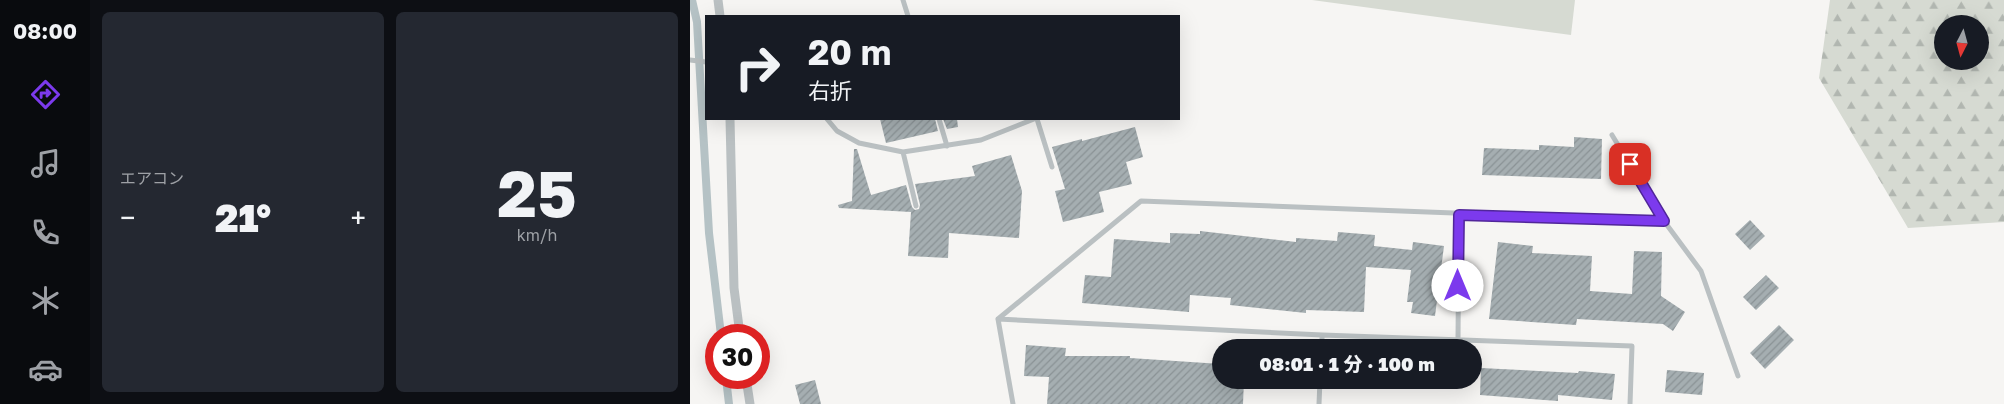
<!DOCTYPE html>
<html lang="ja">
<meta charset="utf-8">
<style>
body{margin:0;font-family:"Golos Text","Noto Sans JP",sans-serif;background:#242831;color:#f1f3f6;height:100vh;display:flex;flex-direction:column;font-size:19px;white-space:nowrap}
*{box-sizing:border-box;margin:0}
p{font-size:16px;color:#9ea1a6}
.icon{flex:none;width:28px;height:28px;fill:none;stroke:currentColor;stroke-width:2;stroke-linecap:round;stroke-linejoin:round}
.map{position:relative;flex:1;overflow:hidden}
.side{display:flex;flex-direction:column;gap:12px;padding:12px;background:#0d0f14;width:600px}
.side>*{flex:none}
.banner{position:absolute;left:15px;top:15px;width:475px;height:105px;border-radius:0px;box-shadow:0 5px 20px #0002;background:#171b24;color:#f1f3f6;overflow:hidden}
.needle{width:32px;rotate:186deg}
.fabs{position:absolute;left:1244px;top:15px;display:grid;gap:10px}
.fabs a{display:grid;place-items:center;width:55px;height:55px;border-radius:50%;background:#171b24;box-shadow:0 5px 20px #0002;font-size:25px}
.speed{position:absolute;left:15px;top:324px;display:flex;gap:10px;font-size:25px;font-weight:700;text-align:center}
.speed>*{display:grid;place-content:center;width:65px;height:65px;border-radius:50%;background:#171b24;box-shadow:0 5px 20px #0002;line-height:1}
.speed .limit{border:8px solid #d22;background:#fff;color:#111}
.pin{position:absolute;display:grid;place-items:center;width:42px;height:42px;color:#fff;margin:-21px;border-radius:10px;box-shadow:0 2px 8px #0006}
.me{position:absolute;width:55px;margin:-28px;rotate:0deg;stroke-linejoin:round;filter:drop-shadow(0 0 4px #0008)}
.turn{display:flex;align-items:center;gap:18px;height:105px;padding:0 20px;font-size:22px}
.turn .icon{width:65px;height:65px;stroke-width:2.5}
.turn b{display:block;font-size:35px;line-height:42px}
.big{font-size:38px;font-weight:800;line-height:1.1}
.side .card{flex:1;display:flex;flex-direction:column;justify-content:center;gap:8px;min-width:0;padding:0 18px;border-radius:8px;background:#242831}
.side .dial{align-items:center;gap:0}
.dial b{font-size:65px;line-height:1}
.heat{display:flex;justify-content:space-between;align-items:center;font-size:28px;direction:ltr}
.side .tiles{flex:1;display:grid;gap:12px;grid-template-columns:repeat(2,1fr)}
.trip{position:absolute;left:522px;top:339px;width:270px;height:50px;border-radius:25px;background:#171b24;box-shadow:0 5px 20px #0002;font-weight:800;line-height:50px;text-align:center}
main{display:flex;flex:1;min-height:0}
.menu{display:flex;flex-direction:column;width:90px;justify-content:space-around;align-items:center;background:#090b0e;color:#9ea1a6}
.menu .icon{width:35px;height:35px}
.menu .current{color:#7c3aed}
.menu b{font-size:22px;color:#f1f3f6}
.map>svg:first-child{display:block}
</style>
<main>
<nav class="menu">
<b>08:00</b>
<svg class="icon current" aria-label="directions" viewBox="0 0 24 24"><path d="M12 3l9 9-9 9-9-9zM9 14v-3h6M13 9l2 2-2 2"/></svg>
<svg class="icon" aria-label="music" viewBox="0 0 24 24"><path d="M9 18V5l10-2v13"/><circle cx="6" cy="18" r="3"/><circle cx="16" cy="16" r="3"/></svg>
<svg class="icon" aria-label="phone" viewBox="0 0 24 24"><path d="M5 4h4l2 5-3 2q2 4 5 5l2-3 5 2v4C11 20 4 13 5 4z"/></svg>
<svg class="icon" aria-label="climate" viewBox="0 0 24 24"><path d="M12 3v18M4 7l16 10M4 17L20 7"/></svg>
<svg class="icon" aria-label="car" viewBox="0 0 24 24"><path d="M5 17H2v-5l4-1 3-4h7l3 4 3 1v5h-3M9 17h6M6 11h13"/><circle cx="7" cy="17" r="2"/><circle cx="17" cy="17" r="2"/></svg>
</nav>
<section class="side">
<div class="tiles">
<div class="card"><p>エアコン</p>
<div class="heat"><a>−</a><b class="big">21°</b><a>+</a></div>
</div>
<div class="card dial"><b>25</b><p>km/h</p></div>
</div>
</section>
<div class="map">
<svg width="1314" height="404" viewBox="0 0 1314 404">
<defs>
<pattern id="forest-firs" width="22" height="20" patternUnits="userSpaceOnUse" patternTransform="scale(1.25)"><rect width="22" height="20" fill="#d6dad2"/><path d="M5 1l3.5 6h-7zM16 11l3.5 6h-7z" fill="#b1b6b0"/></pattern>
<pattern id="building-hatch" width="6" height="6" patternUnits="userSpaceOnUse" patternTransform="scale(1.25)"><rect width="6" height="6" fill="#a5aeb1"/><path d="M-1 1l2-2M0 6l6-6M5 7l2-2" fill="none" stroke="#8a9295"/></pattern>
</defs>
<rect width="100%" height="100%" fill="#f6f5f3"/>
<path fill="url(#forest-firs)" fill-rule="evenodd" d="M1140,0H1314V222L1218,228L1129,78ZM1252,24H1290V61H1252Z"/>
<path fill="#d6dad2" d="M622,0H885L881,35Z"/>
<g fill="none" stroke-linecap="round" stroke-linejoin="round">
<path stroke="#b5c2c5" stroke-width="8" d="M2,0L7,22L19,233L31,335
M36,378L39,404"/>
</g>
<path fill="url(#building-hatch)" d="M190,119H245L248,131L196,143Z
M253,119H267L268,127L257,129Z
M445,127L453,157L436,162L442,184L409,192L414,212L373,222L365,191L375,189L362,147L392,139V141Z
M884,137L912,139L911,179L792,175L794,148L849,150V145L884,147Z
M164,149H167L181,195L216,185L222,207L225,210L229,209L230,205L225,184L285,176L282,166L321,155L332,191L329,238L259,233L258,258L218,256L221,212L149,208L148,205L162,201Z
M1060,220L1075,236L1060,250L1045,234Z
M510,231L606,242V238L647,241L648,232L685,235L684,246L722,250L723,242L754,246L745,316L721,313L723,302H717L721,270L676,267L674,312L616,310V313L540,305L541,298L500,295L499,312L392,303L395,275L421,277L424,239L480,243V233L510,234Z
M808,242L843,246L842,253L902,256L900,291L942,294L944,251L972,252L971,296L995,312L983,331L973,324L887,319L886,325L799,319Z
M1076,275L1089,288L1066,310L1053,297Z
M1089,325L1104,340L1075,369L1060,353Z
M336,345L376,348L375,356H440V358L531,364V380H554L553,404H357L359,377L334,376Z
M791,368L888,373L889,371L925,374L922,400L868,395V401L790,395Z
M977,370L1014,373L1012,395L975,392Z
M125,380L131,404H110L105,385Z"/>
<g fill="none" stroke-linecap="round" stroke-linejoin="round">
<path stroke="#bac0c2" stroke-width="5" d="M213,0L218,16
M0,60L16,62
M137,119L147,131L169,143L213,152L291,140L344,119
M249,119L257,146
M347,119L362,167
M922,135L974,221
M213,152L226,206
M308,319L451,201L974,221L1011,271L1048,376
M308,319L632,335L942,346L940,404
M308,319L323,404
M768,340L769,215
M632,348V335
M629,404L630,380"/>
<path stroke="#bac0c2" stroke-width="9" d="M28,0L30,16
M40,119L44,288L50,335
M56,378L60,404"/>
</g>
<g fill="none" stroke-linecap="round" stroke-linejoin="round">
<g stroke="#51269a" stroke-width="12">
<path id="route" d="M768,286L769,215L974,221L940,164"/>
</g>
<use href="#route" stroke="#7c3aed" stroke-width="9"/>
</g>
</svg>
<div class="fabs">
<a><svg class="needle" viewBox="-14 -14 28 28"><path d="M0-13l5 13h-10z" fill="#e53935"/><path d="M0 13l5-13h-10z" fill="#9ea1a6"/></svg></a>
</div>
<div class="speed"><div class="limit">30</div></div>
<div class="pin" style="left:940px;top:164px;background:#d93025"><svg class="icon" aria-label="arrive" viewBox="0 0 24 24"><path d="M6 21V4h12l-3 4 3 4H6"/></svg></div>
<svg class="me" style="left:768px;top:286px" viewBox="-20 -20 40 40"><circle r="19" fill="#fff"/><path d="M0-13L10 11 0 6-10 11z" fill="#7c3aed"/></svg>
<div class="trip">08:01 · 1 分 · 100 m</div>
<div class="banner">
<div class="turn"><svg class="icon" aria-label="right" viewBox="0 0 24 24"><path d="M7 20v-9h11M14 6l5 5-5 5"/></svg><div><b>20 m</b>右折</div></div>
</div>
</div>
</main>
